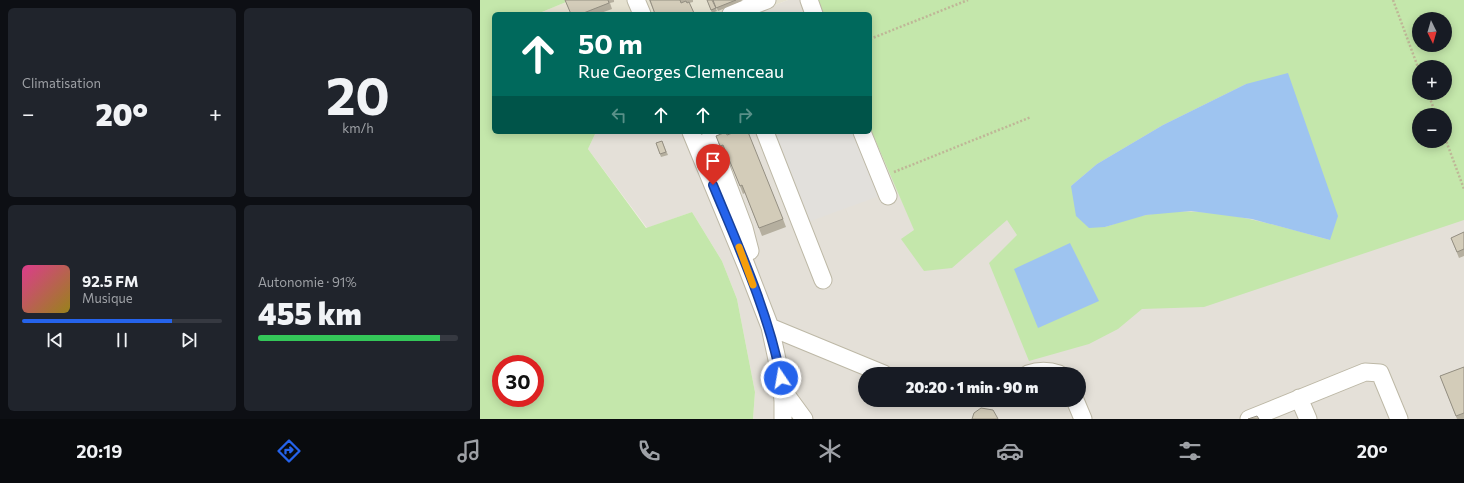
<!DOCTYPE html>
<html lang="fr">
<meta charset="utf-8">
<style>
body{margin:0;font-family:Commissioner,sans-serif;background:#20242c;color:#f1f3f6;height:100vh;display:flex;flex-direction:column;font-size:15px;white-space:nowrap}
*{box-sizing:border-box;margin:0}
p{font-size:13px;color:#9ea1a6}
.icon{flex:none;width:22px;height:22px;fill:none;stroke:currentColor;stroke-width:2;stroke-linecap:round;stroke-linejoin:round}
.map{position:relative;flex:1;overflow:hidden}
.details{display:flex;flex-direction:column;gap:8px;padding:8px;background:#0d0f14;width:480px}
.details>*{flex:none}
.guide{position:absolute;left:12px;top:12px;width:380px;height:122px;border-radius:6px;box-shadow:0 2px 10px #0003;background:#00695c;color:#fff;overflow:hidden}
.needle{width:26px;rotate:175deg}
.fabs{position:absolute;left:932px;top:12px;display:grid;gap:8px}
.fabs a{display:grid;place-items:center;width:40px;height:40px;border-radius:50%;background:#171b24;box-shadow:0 2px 10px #0003;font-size:20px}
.speed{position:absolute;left:12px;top:355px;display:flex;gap:8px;font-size:20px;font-weight:700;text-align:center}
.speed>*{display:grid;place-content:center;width:52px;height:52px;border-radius:50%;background:#171b24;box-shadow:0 2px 10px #0003;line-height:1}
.speed .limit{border:6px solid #d22;background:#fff;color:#111}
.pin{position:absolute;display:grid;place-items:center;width:34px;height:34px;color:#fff;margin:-41px -17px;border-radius:50% 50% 50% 0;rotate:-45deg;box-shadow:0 0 4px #0007}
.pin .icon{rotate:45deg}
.me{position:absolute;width:44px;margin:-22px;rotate:348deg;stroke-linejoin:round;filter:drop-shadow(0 0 3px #0008)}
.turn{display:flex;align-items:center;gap:14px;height:84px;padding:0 20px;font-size:18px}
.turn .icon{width:52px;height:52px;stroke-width:2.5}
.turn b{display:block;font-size:28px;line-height:34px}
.lanes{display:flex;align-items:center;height:38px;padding:0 20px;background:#0003;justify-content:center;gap:20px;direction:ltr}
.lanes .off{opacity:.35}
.big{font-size:30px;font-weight:800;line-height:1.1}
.details .card{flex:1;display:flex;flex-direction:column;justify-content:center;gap:6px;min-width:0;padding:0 14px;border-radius:6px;background:#20242c}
.details .dial{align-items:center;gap:0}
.dial b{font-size:52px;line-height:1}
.song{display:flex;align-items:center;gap:12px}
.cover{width:48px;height:48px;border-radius:6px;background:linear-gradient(135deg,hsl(330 70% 55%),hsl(50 70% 35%))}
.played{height:4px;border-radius:2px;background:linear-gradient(90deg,#2563eb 75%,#363941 75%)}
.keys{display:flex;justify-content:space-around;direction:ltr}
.heat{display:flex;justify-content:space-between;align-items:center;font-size:22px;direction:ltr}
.charge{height:6px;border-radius:3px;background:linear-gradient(90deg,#34c759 91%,#363941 0)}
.details .tiles{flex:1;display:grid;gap:8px;grid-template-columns:repeat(2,1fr)}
.trip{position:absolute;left:378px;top:367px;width:228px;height:40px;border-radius:20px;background:#171b24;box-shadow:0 2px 10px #0003;font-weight:800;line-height:40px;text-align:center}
.dock{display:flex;height:64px;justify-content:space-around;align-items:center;background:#090b0e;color:#9ea1a6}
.dock .icon{width:28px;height:28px}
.dock .active{color:#2563eb}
.dock b{font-size:18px;color:#f1f3f6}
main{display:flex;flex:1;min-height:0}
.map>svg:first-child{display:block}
</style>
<main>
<section class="details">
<div class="tiles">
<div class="card"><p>Climatisation</p>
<div class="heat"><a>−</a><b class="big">20°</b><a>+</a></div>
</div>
<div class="card dial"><b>20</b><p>km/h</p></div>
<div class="card">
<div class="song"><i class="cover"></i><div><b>92.5 FM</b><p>Musique</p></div></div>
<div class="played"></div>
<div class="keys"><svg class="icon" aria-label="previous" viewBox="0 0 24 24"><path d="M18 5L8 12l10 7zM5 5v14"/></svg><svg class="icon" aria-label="pause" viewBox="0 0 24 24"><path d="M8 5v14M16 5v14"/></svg><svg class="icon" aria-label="next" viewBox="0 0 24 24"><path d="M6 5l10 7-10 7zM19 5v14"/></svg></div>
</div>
<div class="card"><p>Autonomie · 91%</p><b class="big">455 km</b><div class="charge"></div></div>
</div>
</section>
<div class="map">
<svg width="984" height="419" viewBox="0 0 984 419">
<rect width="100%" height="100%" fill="#f2efe3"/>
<path fill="#e6e2d1" d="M91,0H308L272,14H62V12Z"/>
<path fill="#e4e0d8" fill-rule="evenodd" d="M308,0H334L340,14H272Z
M833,0L939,115V141L984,213V419H273L275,392L257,299L242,261L212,212L167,228L108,149L116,132H390V128L434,229ZM385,374H599V400H385Z"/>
<path fill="#c4e7ab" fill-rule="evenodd" d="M0,0H91L62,12V14H14V132H116L108,149L166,228L212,212L242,261L257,299L275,392L273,419H0ZM21,364H55V398H21Z
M334,0H984V220L724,307L662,309L638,329L609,344L549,361L509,263L537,235L527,220L472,268L444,271L421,239L434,230L390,128V14H340ZM939,19H965V45H939ZM939,67H965V93H939ZM766,84L850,240C791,224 728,203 666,215C652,217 638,223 625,227L591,186L617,164L683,125ZM939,115H965V141H939Z"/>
<path fill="#e2e0dc" d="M282,132H375L402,195L317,226Z"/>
<path fill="#9ec4f0" d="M808,73L858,216L850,240L772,219L711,211L666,215L625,227L609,228L596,216L591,186L617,164L683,125L766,84Z
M590,243L619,301L558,328L534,269Z"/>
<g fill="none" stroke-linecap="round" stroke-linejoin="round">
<g stroke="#bdb8a6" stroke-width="19">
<path id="minor" d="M156,0L162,14
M329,0L334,14
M251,14L287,0
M211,132L266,265L290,327L301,378L303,401V419
M285,132L343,280
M382,132L408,196
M231,140L264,228L270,251
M226,142L252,132
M290,327L404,374
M548,374C559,370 568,370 579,374
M302,389L324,419
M819,398L828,419
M595,400L603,419
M769,419L885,372L900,373L919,419"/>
</g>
<path stroke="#bfb697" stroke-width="2.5" stroke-dasharray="2 2" stroke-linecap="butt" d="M913,0L939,70
M390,39L488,0
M948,93L956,115
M965,138L984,189
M414,172L551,117"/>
<use href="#minor" stroke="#fff" stroke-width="17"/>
</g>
<path fill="#b5af9f" d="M85,0H134V2L130,3L132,9L118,14H91Z
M169,0H213V2L209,3L214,14H175Z
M227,0H232L237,11L232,13Z
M233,0H261L262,1L238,11Z
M247,135L303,219L306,227L282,236L265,193L263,194L247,153L243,155L236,136Z
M182,141L188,155L181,157L176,143Z
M984,232V256L979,258L971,238Z
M984,367V419H977L960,376Z"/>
<path fill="#d3ccb9" stroke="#948f82" d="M85,0H128L129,3L101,14H91Z
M170,0H200L201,3L206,1L207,3L209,2L214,13L212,14H175Z
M227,0H232L236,8L231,10Z
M233,0H256L236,8Z
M246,132L247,135L255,132H268L303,219L279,228L262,185L260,186L243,145L240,146L236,136Z
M182,141L186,152L180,154L176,143Z
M984,232V249L977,252L971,238Z
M984,367V413L976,416L960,376Z
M501,408L513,410L517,417L518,419H492L494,413Z
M777,416L779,419H768Z"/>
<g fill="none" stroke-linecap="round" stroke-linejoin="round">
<g stroke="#184099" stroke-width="10">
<path id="route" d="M233,185C259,248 288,311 301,378"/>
</g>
<use href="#route" stroke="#2563eb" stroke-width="7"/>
<path stroke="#f59e0b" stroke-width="7" d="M259,247L273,285"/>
</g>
</svg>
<div class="fabs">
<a><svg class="needle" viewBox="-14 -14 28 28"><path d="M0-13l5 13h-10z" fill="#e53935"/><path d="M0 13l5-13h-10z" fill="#9ea1a6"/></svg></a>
<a>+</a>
<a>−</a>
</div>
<div class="speed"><div class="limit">30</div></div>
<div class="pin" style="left:233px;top:185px;background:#d93025"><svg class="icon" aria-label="arrive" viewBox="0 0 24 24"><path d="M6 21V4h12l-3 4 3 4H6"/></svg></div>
<svg class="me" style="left:301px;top:378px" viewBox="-20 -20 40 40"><circle r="17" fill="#2563eb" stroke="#fff" stroke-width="3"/><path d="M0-11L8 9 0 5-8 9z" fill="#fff"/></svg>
<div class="trip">20:20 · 1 min · 90 m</div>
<div class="guide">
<div class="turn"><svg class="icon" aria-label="ahead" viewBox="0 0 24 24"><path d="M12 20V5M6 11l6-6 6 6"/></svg><div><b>50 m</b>Rue Georges Clemenceau</div></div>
<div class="lanes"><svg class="icon off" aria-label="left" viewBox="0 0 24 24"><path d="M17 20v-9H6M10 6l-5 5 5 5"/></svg><svg class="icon" aria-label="ahead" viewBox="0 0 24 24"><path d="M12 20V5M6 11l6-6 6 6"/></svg><svg class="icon" aria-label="ahead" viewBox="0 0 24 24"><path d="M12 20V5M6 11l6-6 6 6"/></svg><svg class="icon off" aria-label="right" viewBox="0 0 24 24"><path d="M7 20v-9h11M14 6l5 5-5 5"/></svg></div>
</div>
</div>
</main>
<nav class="dock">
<b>20:19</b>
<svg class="icon active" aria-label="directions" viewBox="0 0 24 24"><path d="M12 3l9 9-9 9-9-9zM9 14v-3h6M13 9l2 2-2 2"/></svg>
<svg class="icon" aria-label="music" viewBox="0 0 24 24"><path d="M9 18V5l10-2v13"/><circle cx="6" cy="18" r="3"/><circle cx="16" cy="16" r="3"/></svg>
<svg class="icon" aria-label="phone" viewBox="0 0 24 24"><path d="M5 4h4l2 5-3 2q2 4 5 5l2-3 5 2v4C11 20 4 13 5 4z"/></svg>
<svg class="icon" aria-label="climate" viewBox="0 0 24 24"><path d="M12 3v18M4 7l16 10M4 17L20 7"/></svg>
<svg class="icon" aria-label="car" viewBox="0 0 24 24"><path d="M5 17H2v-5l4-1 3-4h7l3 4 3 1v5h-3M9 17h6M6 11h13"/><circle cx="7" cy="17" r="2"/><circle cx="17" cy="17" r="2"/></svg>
<svg class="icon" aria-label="filters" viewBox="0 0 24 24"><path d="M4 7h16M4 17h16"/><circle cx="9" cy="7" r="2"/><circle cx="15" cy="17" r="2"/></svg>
<b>20°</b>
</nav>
